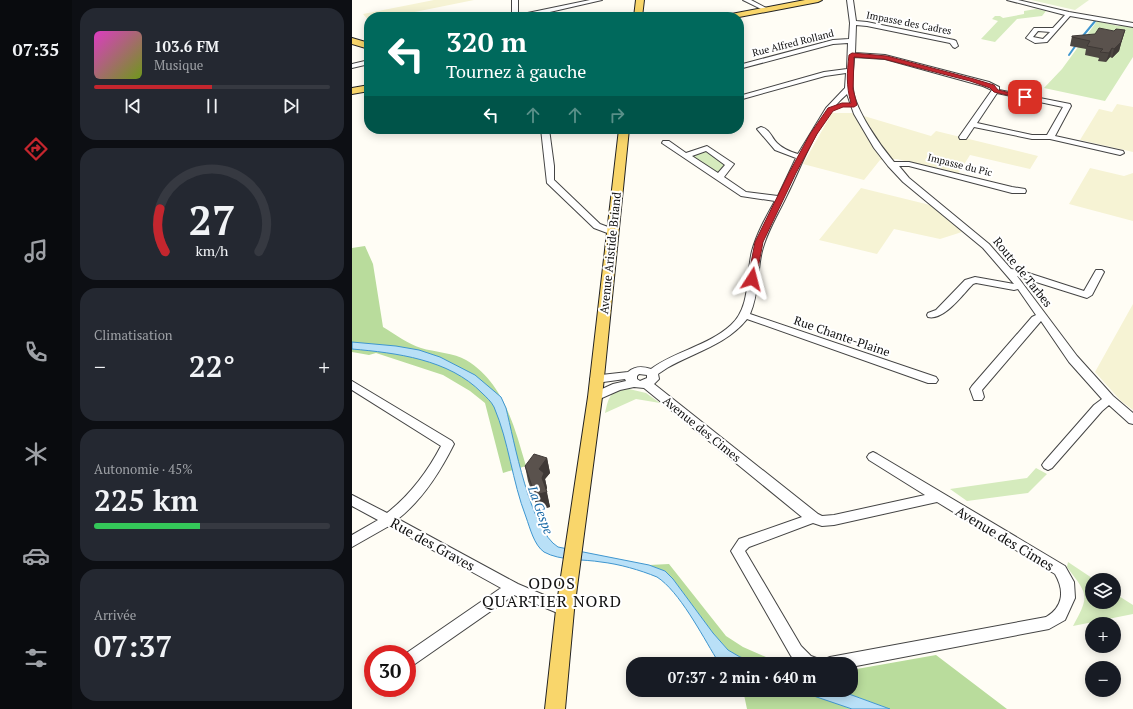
<!DOCTYPE html>
<html lang="fr">
<meta charset="utf-8">
<style>
body{margin:0;font-family:"PT Serif",serif;background:#242831;color:#f1f3f6;height:100vh;display:flex;flex-direction:column;font-size:15px;white-space:nowrap}
*{box-sizing:border-box;margin:0}
p{font-size:13px;color:#9ea1a6}
.icon{flex:none;width:22px;height:22px;fill:none;stroke:currentColor;stroke-width:2;stroke-linecap:round;stroke-linejoin:round}
.map{position:relative;flex:1;overflow:hidden}
.drawer{display:flex;flex-direction:column;gap:8px;padding:8px;background:#0d0f14;width:280px}
.drawer>*{flex:none}
.hud{position:absolute;left:12px;top:12px;width:380px;height:122px;border-radius:16px;box-shadow:0 2px 10px #0003;background:#00695c;color:#fff;overflow:hidden}
.fabs{position:absolute;left:733px;top:573px;display:grid;gap:8px}
.fabs a{display:grid;place-items:center;width:36px;height:36px;border-radius:50%;background:#171b24;box-shadow:0 2px 10px #0003;font-size:20px}
.speed{position:absolute;left:12px;top:645px;display:flex;gap:8px;font-size:20px;font-weight:700;text-align:center}
.speed>*{display:grid;place-content:center;width:52px;height:52px;border-radius:50%;background:#171b24;box-shadow:0 2px 10px #0003;line-height:1}
.speed .limit{border:6px solid #d22;background:#fff;color:#111}
.pin{position:absolute;display:grid;place-items:center;width:34px;height:34px;color:#fff;margin:-17px;border-radius:8px;box-shadow:0 2px 6px #0006}
.me{position:absolute;width:44px;margin:-22px;rotate:9deg;stroke-linejoin:round;filter:drop-shadow(0 0 3px #0008)}
.turn{display:flex;align-items:center;gap:14px;height:84px;padding:0 16px;font-size:18px}
.turn .icon{width:52px;height:52px;stroke-width:2.5}
.turn b{display:block;font-size:28px;line-height:34px}
.lanes{display:flex;align-items:center;height:38px;padding:0 16px;background:#0003;justify-content:center;gap:20px;direction:ltr}
.lanes .off{opacity:.35}
.big{font-size:30px;font-weight:800;line-height:1.1}
.drawer .tile{flex:1;display:flex;flex-direction:column;justify-content:center;gap:6px;min-width:0;padding:0 14px;border-radius:16px;background:#242831}
.drawer .dial{align-items:center;gap:0}
.dial svg{height:104px;overflow:visible;fill:none;stroke:#363941;stroke-width:7;stroke-linecap:round;text-anchor:middle}
.dial text{fill:#f1f3f6;stroke:none}
.song{display:flex;align-items:center;gap:12px}
.cover{width:48px;height:48px;border-radius:6px;background:linear-gradient(135deg,hsl(310 70% 55%),hsl(80 70% 35%))}
.played{height:4px;border-radius:2px;background:linear-gradient(90deg,#c4262e 50%,#363941 50%)}
.keys{display:flex;justify-content:space-around;direction:ltr}
.heat{display:flex;justify-content:space-between;align-items:center;font-size:22px;direction:ltr}
.charge{height:6px;border-radius:3px;background:linear-gradient(90deg,#34c759 45%,#363941 0)}
.trip{position:absolute;left:274px;top:657px;width:232px;height:40px;border-radius:16px;background:#171b24;box-shadow:0 2px 10px #0003;font-weight:800;line-height:40px;text-align:center}
main{display:flex;flex:1;min-height:0}
.tab-bar{display:flex;flex-direction:column;width:72px;justify-content:space-around;align-items:center;background:#090b0e;color:#9ea1a6}
.tab-bar .icon{width:28px;height:28px}
.tab-bar .active{color:#c4262e}
.tab-bar b{font-size:18px;color:#f1f3f6}
.map>svg:first-child{display:block}
</style>
<main>
<nav class="tab-bar">
<b>07:35</b>
<svg class="icon active" aria-label="directions" viewBox="0 0 24 24"><path d="M12 3l9 9-9 9-9-9zM9 14v-3h6M13 9l2 2-2 2"/></svg>
<svg class="icon" aria-label="music" viewBox="0 0 24 24"><path d="M9 18V5l10-2v13"/><circle cx="6" cy="18" r="3"/><circle cx="16" cy="16" r="3"/></svg>
<svg class="icon" aria-label="phone" viewBox="0 0 24 24"><path d="M5 4h4l2 5-3 2q2 4 5 5l2-3 5 2v4C11 20 4 13 5 4z"/></svg>
<svg class="icon" aria-label="climate" viewBox="0 0 24 24"><path d="M12 3v18M4 7l16 10M4 17L20 7"/></svg>
<svg class="icon" aria-label="car" viewBox="0 0 24 24"><path d="M5 17H2v-5l4-1 3-4h7l3 4 3 1v5h-3M9 17h6M6 11h13"/><circle cx="7" cy="17" r="2"/><circle cx="17" cy="17" r="2"/></svg>
<svg class="icon" aria-label="filters" viewBox="0 0 24 24"><path d="M4 7h16M4 17h16"/><circle cx="9" cy="7" r="2"/><circle cx="15" cy="17" r="2"/></svg>
</nav>
<section class="drawer">
<div class="tile">
<div class="song"><i class="cover"></i><div><b>103.6 FM</b><p>Musique</p></div></div>
<div class="played"></div>
<div class="keys"><svg class="icon" aria-label="previous" viewBox="0 0 24 24"><path d="M18 5L8 12l10 7zM5 5v14"/></svg><svg class="icon" aria-label="pause" viewBox="0 0 24 24"><path d="M8 5v14M16 5v14"/></svg><svg class="icon" aria-label="next" viewBox="0 0 24 24"><path d="M6 5l10 7-10 7zM19 5v14"/></svg></div>
</div>
<div class="tile dial"><svg viewBox="0 0 100 80">
<path d="M14 69A42 42 0 1 1 86 69"/>
<path d="M14 69A42 42 0 0 1 10 36" stroke="#c4262e"/>
<text x="50" y="56" font-size="32" font-weight="700">27</text>
<text x="50" y="72" font-size="11">km/h</text>
</svg></div>
<div class="tile"><p>Climatisation</p>
<div class="heat"><a>−</a><b class="big">22°</b><a>+</a></div>
</div>
<div class="tile"><p>Autonomie · 45%</p><b class="big">225 km</b><div class="charge"></div></div>
<div class="tile"><p>Arrivée</p><b class="big">07:37</b></div>
</section>
<div class="map">
<svg width="781" height="709" viewBox="0 0 781 709">
<rect width="100%" height="100%" fill="#fffdf5"/>
<path fill="#f6f3d4" d="M82,0H122L38,17H17V21L11,14Z
M765,104L781,107V152L728,140L747,109L760,112Z
M480,113H502L579,136L584,131L686,156L678,169L618,155L606,174L545,159L528,160L512,180L451,164Z
M738,168L772,176L781,173V221L717,204Z
M509,188L578,205L610,232L588,239L542,229L525,254L467,240Z
M781,304V410L769,401L743,372Z"/>
<path fill="#d5ebbd" d="M684,9L694,11L690,16L665,19L643,42L629,39L646,21L640,19L643,16H648L651,18L672,14V11Z
M745,21L766,26L770,25L781,27V57L753,101L692,88L710,69Z
M354,151L373,164L366,173L340,157Z
M277,389L294,393L308,403L284,399L253,413C257,396 258,390 277,389Z
M684,468L695,474L676,493L615,501L598,489L675,478Z
M716,562L743,580H740V602H762V593L781,605V614L721,626C738,595 736,595 715,567Z"/>
<path fill="#b9dc9c" d="M13,246L21,264L31,327C43,334 56,344 69,348C82,352 103,353 114,360C152,383 162,426 174,466L151,473L133,403L118,391L91,375L24,353L17,355L0,352V248Z
M317,564L374,636L391,647L430,664H413L388,657L376,650L361,633L321,579L313,571L297,565Z
M584,655L655,709H538L486,690H499V670Z
M391,690H444L500,709H395Z"/>
<path fill="#e6f2cf" d="M679,0H737L723,10Z"/>
<path fill="#b9e0f7" stroke="#3f96cf" d="M0,342L44,346L67,350L88,357L123,375L149,397L154,408C162,440 178,530 206,547L297,565L313,571L321,579L361,633L376,650L388,657L413,664H373L364,658C350,635 327,591 305,577C288,570 267,564 249,562C232,559 208,561 192,552C182,545 178,528 174,517C160,481 157,442 142,407C139,401 134,397 130,393C97,359 44,353 0,349Z
M444,690H486L538,709H500Z"/>
<g fill="none" stroke-linecap="round" stroke-linejoin="round">
<path stroke="#3f96cf" stroke-width="2" d="M730,37L744,20
M717,55L724,45"/>
<g stroke="#444" stroke-width="2">
<path id="minor" d="M160,0H166V15L238,0H250L176,17H160Z
M391,0H399L418,10L413,11Z
M495,0H501L504,21L515,22L602,40L604,41L606,46L603,48L601,47L598,43L515,26L504,25L503,53L533,55L637,82L647,87V90L718,104L719,106L703,136L771,151L772,153L768,155L698,139H680L622,127L614,139H608L607,137L640,90L631,86L533,59L502,57C502,67 499,79 501,89C503,110 528,145 542,162H557L660,187L673,189L674,191L673,193H660L557,166H547L557,178L637,244L659,269L667,270L732,291L744,270H750L752,272L740,295L735,298L665,276L725,356L761,396L781,413V424L777,423L757,405L750,411L700,468L696,470L692,468L690,465L692,462L742,405L750,399L717,362L689,321L630,390L632,397L630,400H622L618,389L620,386L680,317L684,315L666,289L662,290L624,283L621,284C611,294 592,321 576,317L575,315L576,313L584,310L613,280L623,277L662,284L631,248L551,182L536,166L522,148L502,114L495,94C465,120 452,161 435,195C426,214 415,231 410,251C405,271 407,294 398,314L584,377L586,380L584,383H576L395,319C374,345 343,352 315,368L306,374L307,379L302,384L466,514L470,516L482,515L573,495L517,460L515,457L517,454L521,452L525,454L713,566L722,582L723,598L713,620L697,629L499,667V664H470L473,659L478,657L694,617C711,607 713,591 703,574L585,502L482,525L470,526L461,523L397,547L393,551L449,646L459,656L467,659L470,664H446L439,656L379,551L387,539L450,517L292,388L282,387L268,390L243,401L239,400L237,397L239,394L261,384L274,381L273,379L244,383L240,382L238,379L240,376L276,372C283,366 290,366 299,369C323,351 356,346 379,325C399,307 394,275 400,251C405,233 414,217 423,201L389,196L310,143L311,141H317L334,153L355,146L382,164L372,177L394,192L426,196L444,158L423,150L405,129L409,127C418,129 419,137 425,143C431,149 439,152 446,154L474,108L493,88L494,73L473,76L387,100V96L472,72L495,69L496,43L481,44L387,69V65L481,40L497,39L498,23ZM645,93L711,107L695,135H680L625,123ZM354,151L373,165L366,173L340,156ZM287,374L295,375V378L288,381L285,379V376Z
M655,0H666L717,12L781,23V27L718,16L695,42L683,43L674,38L682,28H701L713,15ZM686,31L698,32L691,39L681,37Z
M17,60V64L0,68V64Z
M189,129H197L202,166V180L248,224L264,230L266,232L264,234H258L242,228L195,183Z
M0,381L100,441L102,444C88,472 71,499 46,519L166,584L218,606L220,610L218,614L213,616L162,595L60,666L55,668V654H53L149,588L37,526L0,547V535L26,520L0,506V495L35,513C58,495 76,471 89,446L0,390Z"/>
</g>
<g stroke="#222" stroke-width="2">
<path id="major" d="M284,0H292L290,17H282Z
M453,0H470L466,2L387,17H370L374,15Z
M0,38L17,43V49L0,44Z
M17,85V91L0,94V88Z
M267,129H277L250,397L222,610L213,709H193L204,610L236,397Z"/>
</g>
<use href="#minor" fill="#fff" fill-rule="evenodd"/>
<use href="#major" fill="#f9d66b" fill-rule="evenodd"/>
</g>
<path fill="#4d4742" d="M720,36L770,39L767,51L760,58L758,57L754,62L746,61L747,58L733,55L734,49L718,46Z
M195,458L198,473L193,479L195,488L194,490L198,507L186,510L176,481L173,466Z"/>
<path fill="#3f3936" d="M773,30L767,51L760,58L762,49Z
M760,48L758,57L754,62L757,53Z
M195,458L198,473L193,479L195,488L193,492H195L198,507L186,510L183,495L187,469Z"/>
<path fill="#5a524d" stroke="#3f3936" d="M747,28L762,31L764,29L773,30L769,42L762,49L760,48L757,53L748,52L751,49L735,46L738,41L720,37V36L743,34Z
M182,454L195,458L187,469L192,473L190,478L195,492L183,495L173,466Z"/>
<path fill="#c4262e" stroke="#7f191e" d="M500,53L535,56L622,79L642,85L646,90L676,97L673,99L642,92L638,88L618,81L532,59L502,57L501,89L505,105L502,107H491L481,111L465,134L444,173L411,242L404,279L403,280H397L396,279L403,242L437,173L458,134L476,108L490,103H499C494,86 495,72 497,55Z"/>
<g text-anchor="middle" dominant-baseline="central" stroke-width="4" stroke-linejoin="round" paint-order="stroke">
<g font-size="10" fill="#111" stroke="#fff">
<text transform="translate(557 23) rotate(11)">Impasse des Cadres</text>
<text transform="translate(441 43) rotate(-14)">Rue Alfred Rolland</text>
<text transform="translate(608 165) rotate(14)">Impasse du Pic</text>
</g>
<g font-size="12" fill="#111" stroke="#fff">
<text transform="translate(258 253) rotate(-84)">Avenue Aristide Briand</text>
<text transform="translate(671 272) rotate(51)">Route de Tarbes</text>
<text transform="translate(490 336) rotate(19)">Rue Chante-Plaine</text>
<text transform="translate(350 429) rotate(39)">Avenue des Cimes</text>
</g>
<g font-size="13" font-style="italic" fill="#1768a6" stroke="#fff">
<text transform="translate(189 510) rotate(70)">La Gespe</text>
</g>
<g font-size="14" fill="#111" stroke="#fff">
<text transform="translate(653 538) rotate(31)">Avenue des Cimes</text>
<text transform="translate(81 544) rotate(29)">Rue des Graves</text>
</g>
<g font-size="16" letter-spacing="1" fill="#111" stroke="#fff">
<text x="200" y="583">ODOS<tspan x="200" dy="18">QUARTIER NORD</tspan></text>
</g>
</g>
</svg>
<div class="fabs">
<a><svg class="icon" aria-label="layers" viewBox="0 0 24 24"><path d="M12 4l9 5-9 5-9-5zM3 14l9 5 9-5"/></svg></a>
<a>+</a>
<a>−</a>
</div>
<div class="speed"><div class="limit">30</div></div>
<div class="pin" style="left:673px;top:97px;background:#d93025"><svg class="icon" aria-label="arrive" viewBox="0 0 24 24"><path d="M6 21V4h12l-3 4 3 4H6"/></svg></div>
<svg class="me" style="left:400px;top:279px" viewBox="-20 -20 40 40"><path d="M0-17L14 15 0 8-14 15z" fill="#c4262e" stroke="#fff" stroke-width="4"/></svg>
<div class="trip">07:37 · 2 min · 640 m</div>
<div class="hud">
<div class="turn"><svg class="icon" aria-label="left" viewBox="0 0 24 24"><path d="M17 20v-9H6M10 6l-5 5 5 5"/></svg><div><b>320 m</b>Tournez à gauche</div></div>
<div class="lanes"><svg class="icon" aria-label="left" viewBox="0 0 24 24"><path d="M17 20v-9H6M10 6l-5 5 5 5"/></svg><svg class="icon off" aria-label="ahead" viewBox="0 0 24 24"><path d="M12 20V5M6 11l6-6 6 6"/></svg><svg class="icon off" aria-label="ahead" viewBox="0 0 24 24"><path d="M12 20V5M6 11l6-6 6 6"/></svg><svg class="icon off" aria-label="right" viewBox="0 0 24 24"><path d="M7 20v-9h11M14 6l5 5-5 5"/></svg></div>
</div>
</div>
</main>
